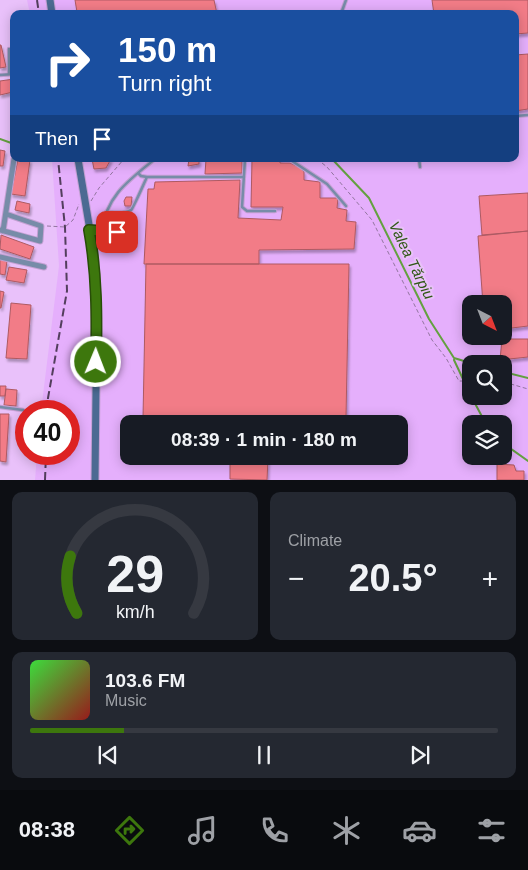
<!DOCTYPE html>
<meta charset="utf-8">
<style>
body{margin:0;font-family:Arial,sans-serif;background:#242831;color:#f1f3f6;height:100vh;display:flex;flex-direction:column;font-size:19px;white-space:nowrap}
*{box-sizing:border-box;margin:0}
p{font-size:16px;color:#9ea1a6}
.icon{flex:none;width:28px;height:28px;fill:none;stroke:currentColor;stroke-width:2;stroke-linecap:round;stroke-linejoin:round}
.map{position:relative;height:480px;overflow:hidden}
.panel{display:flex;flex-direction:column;gap:12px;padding:12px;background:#0d0f14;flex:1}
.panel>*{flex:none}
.top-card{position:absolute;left:10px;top:10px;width:509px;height:152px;border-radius:10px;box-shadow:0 2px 12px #0003;background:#1a4fa0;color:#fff;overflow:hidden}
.needle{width:32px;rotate:138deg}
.tools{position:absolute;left:462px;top:295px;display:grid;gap:10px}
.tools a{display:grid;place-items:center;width:50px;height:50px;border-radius:10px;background:#171b24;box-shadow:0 2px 12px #0003;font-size:25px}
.speed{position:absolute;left:15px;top:400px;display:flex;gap:10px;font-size:25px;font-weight:700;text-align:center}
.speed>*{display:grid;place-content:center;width:65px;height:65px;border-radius:50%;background:#171b24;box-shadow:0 2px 12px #0003;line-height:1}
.speed .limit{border:8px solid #d22;background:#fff;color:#111}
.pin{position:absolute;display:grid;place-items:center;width:42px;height:42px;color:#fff;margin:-21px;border-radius:10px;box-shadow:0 2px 8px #0006}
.me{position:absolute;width:55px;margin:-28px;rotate:1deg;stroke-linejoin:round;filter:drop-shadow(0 0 4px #0008)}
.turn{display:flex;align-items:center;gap:18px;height:105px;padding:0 25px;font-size:22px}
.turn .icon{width:65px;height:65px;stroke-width:2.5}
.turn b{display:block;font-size:35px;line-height:42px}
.then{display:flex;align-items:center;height:48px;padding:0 25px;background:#0003;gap:10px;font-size:19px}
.big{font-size:38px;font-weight:800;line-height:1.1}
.panel .tile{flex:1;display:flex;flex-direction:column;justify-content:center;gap:8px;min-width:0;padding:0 18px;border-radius:10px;background:#242831}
.panel .dial{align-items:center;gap:0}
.dial svg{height:130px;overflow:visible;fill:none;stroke:#363941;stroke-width:7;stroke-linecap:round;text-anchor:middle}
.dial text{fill:#f1f3f6;stroke:none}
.song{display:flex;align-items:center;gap:15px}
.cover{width:60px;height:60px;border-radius:8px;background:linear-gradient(135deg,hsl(120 70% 55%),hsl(0 70% 35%))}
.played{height:5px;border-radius:2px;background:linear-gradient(90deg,#3d770d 20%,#363941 20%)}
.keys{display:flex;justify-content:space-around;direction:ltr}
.heat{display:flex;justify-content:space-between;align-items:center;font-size:28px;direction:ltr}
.panel .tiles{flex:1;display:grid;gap:12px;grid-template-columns:1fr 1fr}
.tile:last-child{grid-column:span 2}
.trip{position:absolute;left:120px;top:415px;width:288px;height:50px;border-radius:10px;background:#171b24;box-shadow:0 2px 12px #0003;font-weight:800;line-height:50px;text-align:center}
.tab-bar{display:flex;height:80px;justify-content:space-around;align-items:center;background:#090b0e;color:#9ea1a6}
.tab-bar .icon{width:35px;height:35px}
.tab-bar .on{color:#3d770d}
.tab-bar b{font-size:22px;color:#f1f3f6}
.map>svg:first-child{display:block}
</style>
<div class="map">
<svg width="528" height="480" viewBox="0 0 528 480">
<defs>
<filter id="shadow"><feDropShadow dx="1.5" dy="3" stdDeviation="1" flood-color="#0004"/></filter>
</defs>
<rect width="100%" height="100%" fill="#e9c1fa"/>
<path fill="#e5affc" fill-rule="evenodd" d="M27,0H528V480H35L37,454H69V411H41L59,266L52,159H515V14H30ZM471,304H504V336H471ZM471,364H504V396H471ZM129,424H399V456H129ZM471,424H504V456H471Z"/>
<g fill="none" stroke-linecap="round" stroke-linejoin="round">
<path stroke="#64a040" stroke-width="2" d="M0,139L14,144
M332,159L369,198L429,319L454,358L474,364
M454,360L471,396
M504,372L528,378
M471,396L486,424
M504,444L528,461"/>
</g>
<path fill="#f27c87" stroke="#ae5a62" filter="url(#shadow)" d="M75,0H214L217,14H73L72,12H77Z
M432,0H528V33L515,34V14H434Z
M0,45H1L6,67L0,68Z
M528,54V109L515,111V55Z
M14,79V97L13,92L0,95V81Z
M0,150L5,151L3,166H0Z
M18,159L30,160L25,196L11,194Z
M92,159H111L106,168L94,169Z
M189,159H199V164L188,166Z
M206,159H242V173L205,174Z
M252,159H280V163H290L299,167L304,172V180L320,182V198H338L337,208L347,210L346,221L356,222L354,249L259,250V264H144L148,189H154L155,182L240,180L238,218L281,220L283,207H251Z
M528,193V231L482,235L479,196Z
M126,197H132L131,206H125L124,201Z
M17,201L30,204L29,213L15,210Z
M117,218L126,219L125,225L121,224V227H115Z
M528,231V326L504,329V304H483L478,236Z
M1,235L34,247L30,259L0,249Z
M0,260L7,261L5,275L0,274Z
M146,264H349L346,417L143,418Z
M9,267L27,270L24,283L6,280Z
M0,291L4,292L1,308H0Z
M11,303L31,305L27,359L6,358Z
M502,339H528V357L500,360Z
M0,386H6L5,396H0Z
M6,389L17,390L16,406L4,405Z
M0,414H9L6,462L0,461Z
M268,458L267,480L230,479V461Z
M497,464L514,465L516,471H524V480H497Z"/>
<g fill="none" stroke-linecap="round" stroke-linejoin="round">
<g stroke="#c4a1d3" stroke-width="4.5">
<path id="lane" d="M340,14L342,11L346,0
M9,49V74
M0,75L14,74
M515,116L528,115
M245,159L242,207L247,211H275
M289,159L327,184L346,206
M419,159L420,167
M138,173L141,176L147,177H244
M106,212C113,212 125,214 131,210C133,209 144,183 147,177
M91,230L132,234
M102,231C106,196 129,180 155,159
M0,407L23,410"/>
</g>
<g stroke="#c4a1d3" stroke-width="7">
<path id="street" d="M0,230L40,241L41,226L6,214
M3,231L14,159
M0,257L44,267"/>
</g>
<g stroke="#c4a1d3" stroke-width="9">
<path id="secondary" d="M50,0L52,14
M78,159L95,260L97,300L95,480"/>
</g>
<path stroke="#9376a0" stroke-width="1" stroke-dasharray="4 2.5" stroke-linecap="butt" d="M317,159L327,167L372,220L432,340L446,358L459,381H471
M91,201L99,188L124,159
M47,226L65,227L73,220L79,204
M504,382L528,389"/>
<use href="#lane" stroke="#778ca8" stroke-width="2.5"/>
<use href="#street" stroke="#778ca8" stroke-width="5"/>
<use href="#secondary" stroke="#4b6a92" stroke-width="7"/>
<path stroke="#533e5d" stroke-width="2" stroke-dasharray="8 4" stroke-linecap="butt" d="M37,0L39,14
M47,411L48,398L67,291L65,227L58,159
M45,480L46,454"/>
</g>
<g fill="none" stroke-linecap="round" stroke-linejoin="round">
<g stroke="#284d08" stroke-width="12">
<path id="route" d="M96,362C97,318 97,274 89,230L117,232"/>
</g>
<use href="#route" stroke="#3d770d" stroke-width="9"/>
</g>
<g text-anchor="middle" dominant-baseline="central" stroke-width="4" stroke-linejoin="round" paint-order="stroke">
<g font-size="15" font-style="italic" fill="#305816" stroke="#e9c1fa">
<text transform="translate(412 260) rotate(64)">Valea Tărpiu</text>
</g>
</g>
</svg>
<div class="tools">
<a><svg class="needle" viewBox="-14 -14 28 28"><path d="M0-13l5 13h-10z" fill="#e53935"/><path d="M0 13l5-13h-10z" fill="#9ea1a6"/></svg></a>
<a><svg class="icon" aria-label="search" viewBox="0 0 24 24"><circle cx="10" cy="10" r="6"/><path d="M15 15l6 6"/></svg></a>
<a><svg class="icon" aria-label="layers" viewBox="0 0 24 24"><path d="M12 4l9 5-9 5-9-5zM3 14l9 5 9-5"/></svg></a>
</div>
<div class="speed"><div class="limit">40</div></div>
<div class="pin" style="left:117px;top:232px;background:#d93025"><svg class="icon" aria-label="arrive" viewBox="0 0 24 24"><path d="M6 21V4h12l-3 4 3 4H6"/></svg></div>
<svg class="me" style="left:96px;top:362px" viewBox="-20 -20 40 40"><circle r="17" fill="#3d770d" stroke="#fff" stroke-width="3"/><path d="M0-11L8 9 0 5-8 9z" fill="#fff"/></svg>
<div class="trip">08:39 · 1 min · 180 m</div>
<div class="top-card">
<div class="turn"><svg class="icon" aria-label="right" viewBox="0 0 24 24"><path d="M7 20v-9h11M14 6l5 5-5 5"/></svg><div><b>150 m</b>Turn right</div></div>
<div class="then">Then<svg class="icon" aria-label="arrive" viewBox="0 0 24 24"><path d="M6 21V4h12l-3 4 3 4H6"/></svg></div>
</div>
</div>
<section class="panel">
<div class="tiles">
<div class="tile dial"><svg viewBox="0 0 100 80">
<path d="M14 69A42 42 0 1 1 86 69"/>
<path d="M14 69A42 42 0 0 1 10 34" stroke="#3d770d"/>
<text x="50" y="56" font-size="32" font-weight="700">29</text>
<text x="50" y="72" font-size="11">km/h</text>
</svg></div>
<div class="tile"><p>Climate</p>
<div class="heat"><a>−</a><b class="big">20.5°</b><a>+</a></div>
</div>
<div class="tile">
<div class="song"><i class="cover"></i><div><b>103.6 FM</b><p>Music</p></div></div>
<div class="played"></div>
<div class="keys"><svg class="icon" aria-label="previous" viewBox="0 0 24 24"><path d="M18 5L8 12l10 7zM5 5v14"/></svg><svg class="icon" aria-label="pause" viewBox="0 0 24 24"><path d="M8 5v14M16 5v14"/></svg><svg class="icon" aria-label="next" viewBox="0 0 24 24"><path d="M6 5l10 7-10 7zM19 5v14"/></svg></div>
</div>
</div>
</section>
<nav class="tab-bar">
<b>08:38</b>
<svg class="icon on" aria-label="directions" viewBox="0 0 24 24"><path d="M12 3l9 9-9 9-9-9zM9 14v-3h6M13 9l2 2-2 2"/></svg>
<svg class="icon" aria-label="music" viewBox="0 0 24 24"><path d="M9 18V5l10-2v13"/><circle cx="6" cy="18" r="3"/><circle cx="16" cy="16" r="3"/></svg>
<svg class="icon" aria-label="phone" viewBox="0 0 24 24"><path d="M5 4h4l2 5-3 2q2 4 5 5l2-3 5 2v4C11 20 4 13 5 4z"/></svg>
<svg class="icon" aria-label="climate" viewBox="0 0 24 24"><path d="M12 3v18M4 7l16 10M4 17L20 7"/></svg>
<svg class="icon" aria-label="car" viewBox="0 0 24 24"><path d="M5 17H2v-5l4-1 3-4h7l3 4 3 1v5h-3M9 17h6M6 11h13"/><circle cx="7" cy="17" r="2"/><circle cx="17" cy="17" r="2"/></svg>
<svg class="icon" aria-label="filters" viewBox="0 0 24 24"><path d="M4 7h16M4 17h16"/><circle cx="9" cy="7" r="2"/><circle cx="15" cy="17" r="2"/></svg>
</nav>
